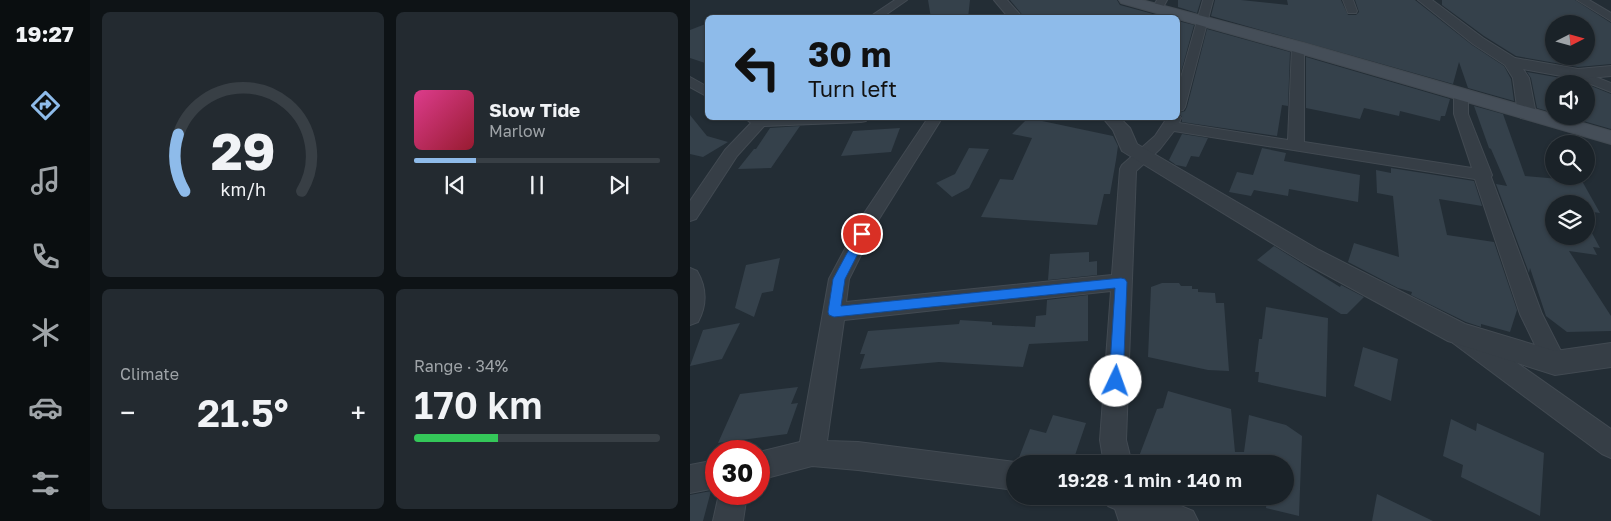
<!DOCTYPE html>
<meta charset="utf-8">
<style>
body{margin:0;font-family:"Golos Text",sans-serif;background:#232a30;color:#f1f3f6;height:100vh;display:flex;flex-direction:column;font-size:19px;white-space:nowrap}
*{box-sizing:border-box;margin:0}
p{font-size:16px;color:#9fa4a8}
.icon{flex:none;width:28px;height:28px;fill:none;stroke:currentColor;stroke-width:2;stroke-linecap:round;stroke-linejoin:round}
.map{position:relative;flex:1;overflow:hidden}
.details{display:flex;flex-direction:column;gap:12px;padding:12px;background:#0e1316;width:600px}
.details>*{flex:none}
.hud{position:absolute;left:15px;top:15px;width:475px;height:105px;border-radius:8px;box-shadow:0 1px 4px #0004,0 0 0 1px #383f45;background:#8ebbea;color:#111;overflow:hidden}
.needle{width:32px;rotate:84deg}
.fabs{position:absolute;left:855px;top:15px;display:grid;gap:10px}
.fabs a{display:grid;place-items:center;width:50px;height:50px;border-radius:50%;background:#1a2228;box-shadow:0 1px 4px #0004,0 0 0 1px #383f45;font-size:25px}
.speed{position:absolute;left:15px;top:440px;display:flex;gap:10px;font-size:25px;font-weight:700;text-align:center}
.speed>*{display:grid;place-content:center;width:65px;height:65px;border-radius:50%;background:#1a2228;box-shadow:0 1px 4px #0004,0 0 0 1px #383f45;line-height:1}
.speed .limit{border:8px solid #d22;background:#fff;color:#111}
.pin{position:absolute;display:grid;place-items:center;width:42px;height:42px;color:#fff;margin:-21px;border:2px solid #fff;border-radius:50%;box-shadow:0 1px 5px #0007}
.me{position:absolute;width:55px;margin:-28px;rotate:3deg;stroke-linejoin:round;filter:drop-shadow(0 0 4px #0008)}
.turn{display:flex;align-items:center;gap:18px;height:105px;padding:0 20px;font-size:22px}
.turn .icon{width:65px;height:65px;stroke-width:2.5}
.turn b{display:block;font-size:35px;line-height:42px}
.big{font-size:38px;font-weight:600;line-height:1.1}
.details .tile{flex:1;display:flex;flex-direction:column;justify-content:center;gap:8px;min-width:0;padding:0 18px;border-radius:8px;background:#232a30}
.details .dial{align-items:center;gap:0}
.dial svg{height:130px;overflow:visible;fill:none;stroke:#383f45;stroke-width:7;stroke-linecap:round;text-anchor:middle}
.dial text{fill:#f1f3f6;stroke:none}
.song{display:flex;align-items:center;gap:15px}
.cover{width:60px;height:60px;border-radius:8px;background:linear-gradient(135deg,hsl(330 70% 55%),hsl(350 70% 35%))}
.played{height:5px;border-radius:2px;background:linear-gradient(90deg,#8ebbea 25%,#383f45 25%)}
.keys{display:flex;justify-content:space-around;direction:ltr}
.heat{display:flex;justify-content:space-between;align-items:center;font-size:28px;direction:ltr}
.charge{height:8px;border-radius:4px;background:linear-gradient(90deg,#34c759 34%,#383f45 0)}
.details .tiles{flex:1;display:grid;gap:12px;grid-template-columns:repeat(2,1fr)}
.trip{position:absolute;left:316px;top:455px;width:288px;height:50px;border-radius:25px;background:#1a2228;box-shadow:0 1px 4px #0004,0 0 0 1px #383f45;font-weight:600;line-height:50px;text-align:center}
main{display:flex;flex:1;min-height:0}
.menu{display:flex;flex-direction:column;width:90px;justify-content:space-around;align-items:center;background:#0a0e10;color:#9fa4a8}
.menu .icon{width:35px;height:35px}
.menu .on{color:#8ebbea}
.menu b{font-size:22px;color:#f1f3f6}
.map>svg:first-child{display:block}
</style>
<main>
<nav class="menu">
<b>19:27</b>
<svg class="icon on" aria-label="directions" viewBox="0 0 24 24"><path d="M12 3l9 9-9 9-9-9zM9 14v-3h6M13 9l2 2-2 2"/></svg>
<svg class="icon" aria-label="music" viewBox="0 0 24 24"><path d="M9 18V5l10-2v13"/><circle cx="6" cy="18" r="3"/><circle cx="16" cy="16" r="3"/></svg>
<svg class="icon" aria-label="phone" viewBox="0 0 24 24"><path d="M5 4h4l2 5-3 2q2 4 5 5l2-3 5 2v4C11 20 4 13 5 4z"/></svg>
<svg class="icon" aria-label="climate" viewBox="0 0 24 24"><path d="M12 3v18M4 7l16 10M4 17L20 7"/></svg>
<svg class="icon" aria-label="car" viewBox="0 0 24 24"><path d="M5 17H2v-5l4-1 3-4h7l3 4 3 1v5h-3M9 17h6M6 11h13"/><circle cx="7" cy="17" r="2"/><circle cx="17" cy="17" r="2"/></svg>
<svg class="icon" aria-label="filters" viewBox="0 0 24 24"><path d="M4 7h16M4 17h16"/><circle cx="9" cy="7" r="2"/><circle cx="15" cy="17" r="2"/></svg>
</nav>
<section class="details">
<div class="tiles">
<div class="tile dial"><svg viewBox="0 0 100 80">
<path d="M14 69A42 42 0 1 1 86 69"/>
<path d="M14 69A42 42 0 0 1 10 34" stroke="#8ebbea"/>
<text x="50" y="56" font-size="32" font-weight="700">29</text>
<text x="50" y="72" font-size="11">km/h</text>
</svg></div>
<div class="tile">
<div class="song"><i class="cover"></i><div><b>Slow Tide</b><p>Marlow</p></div></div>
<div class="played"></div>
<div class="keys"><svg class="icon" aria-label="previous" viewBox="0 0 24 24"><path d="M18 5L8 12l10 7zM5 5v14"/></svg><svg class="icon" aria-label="pause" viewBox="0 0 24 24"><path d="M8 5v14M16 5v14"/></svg><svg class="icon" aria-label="next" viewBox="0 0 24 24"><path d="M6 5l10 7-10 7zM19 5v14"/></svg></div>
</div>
<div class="tile"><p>Climate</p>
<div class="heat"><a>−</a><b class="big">21.5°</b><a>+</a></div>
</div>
<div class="tile"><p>Range · 34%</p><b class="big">170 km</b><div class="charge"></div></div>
</div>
</section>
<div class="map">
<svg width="921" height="521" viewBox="0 0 921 521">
<rect width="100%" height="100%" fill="#232d35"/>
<path fill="#35414b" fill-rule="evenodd" d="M238,0H280L278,18H241Z
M320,0H427L430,5L463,14L460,18H335Z
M488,0H511L507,13L488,7Z
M525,0H551L598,5L597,0H651L658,15H666L669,12L665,0H725L782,45L814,66L821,79L824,101L778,88L769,62L763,84L521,16Z
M752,0H885L921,23V64L888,67L826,56L794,36L752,5ZM864,24H896V56H864Z
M488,21L504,25L488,83Z
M18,23V64L0,58V30Z
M517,29L600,52L598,106L592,105L587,136L492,122V117L489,113L495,111L497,107Z
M616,57L760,99L755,116H751L750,121L710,111L709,116L674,108L670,119L616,108Z
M837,72L888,81L895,84H864V113L847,108L841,78Z
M896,84L921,94V129L876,116H896Z
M784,106L813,114L835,176L892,181L910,213L896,211V204H864V236H896V222L910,248L903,247L907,255L879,251L921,316V331L877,332L856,316L840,268L839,273L806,184L817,186L801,149L799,148Z
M0,115L17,136L38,142L13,157L0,154Z
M338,118L423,136L428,146L426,160L420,194H414L407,225L291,217L310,179L323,180L342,138L322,134Z
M110,126L81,168L48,169L64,149H66L80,128Z
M210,128L201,152L151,156L163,131Z
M492,134L518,138L509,157L501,156L496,167L486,165L479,160Z
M279,148L299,149L279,188L262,197L246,183L265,174Z
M572,148L596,153L594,161L670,175L668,202L599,189L598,196L564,190L561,196L539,192L547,172L563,175Z
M701,168L784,181L792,206L749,199L757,235L804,242L827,310L820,332L791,324V327L776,322L721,295L722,292L708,288L658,262L664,243L709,257L703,196L687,193L686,170L701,173Z
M584,246L650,287L651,285L674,297L657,314H651L567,260Z
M399,252V262L407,261V275L358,280L360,254Z
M90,258L83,291L72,293L64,317L45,308L56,265Z
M472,283H489L491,286H502V289H508V292L525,293L526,303H534L539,371L518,370L458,357L461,287Z
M398,295V341L339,344L333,367L249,362L170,369L175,354H170L178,331L269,324L270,320L302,322V325L345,327L346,316L356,315L357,300Z
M576,307L638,318L636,397L568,382L569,372H565L569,339H572Z
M50,323L32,359L0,366L13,330Z
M673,347L708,359L701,401L664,386Z
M108,387L101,404L108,403L97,434L28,443L50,394Z
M478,391L541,409L545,452H554L559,415L596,425L612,436L609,516L576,508L577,496H595V464H467L448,459L467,409L473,408Z
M363,415L396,423L382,464H345L328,460L340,429L356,433Z
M761,419L786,431L787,423L854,453L850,516L771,477L773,465L753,456Z
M21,491L13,521H0V495Z
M687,494L743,521H682Z"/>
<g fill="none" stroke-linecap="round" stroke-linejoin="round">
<g stroke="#424a52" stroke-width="2">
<path id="minor" d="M205,0H217L191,18H178Z
M467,0H477L471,11L467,12L462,9Z
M513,0H523L495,107L493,110L488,111V88Z
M653,0H663L667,11L666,13H658Z
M887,0H899L921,13V21Z
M608,43L614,47V142L782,168L764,114V95L771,91L776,92L778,95V114L802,175L801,177L852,314L877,363L873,370L865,373L857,370L830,314L785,179L484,131L470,149L446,171L436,440L442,464H414L410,440L421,291L154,320L137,441L168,442L325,462L329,464H325V490L168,470L122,466L69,480V452L110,442L139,279L173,215L238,118H252L189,219L159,279L156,302L422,275L430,169L432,165L465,136L477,118H488V114L491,118L489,123L598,140L602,47Z
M888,70L921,83V92L883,77L881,74L883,71Z
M0,77L18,87V97L0,87Z
M55,118H178L176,121L171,122L74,126L47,156L6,219L0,221V201L35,150L61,123Z
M0,268L7,271C17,288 17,305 8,322L0,325Z
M771,327L779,329L921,429V458L912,454L763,343L760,336L763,329Z
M26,460V488L0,493V465Z
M29,494H57L53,521H23Z
M414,496H467L503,511L508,521H429L425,509L418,506Z"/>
</g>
<g stroke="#424a52" stroke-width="2">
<path id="tertiary" d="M304,0H317L333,18H319Z
M728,0H742L793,38L825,58L888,69L921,66V76L888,79L833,69L839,78L846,114L843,118L837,119L831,118L828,114L823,78L815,65L783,44Z
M413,118H430L440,128L447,144L629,250L775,324L865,351L921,343V367L865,375L758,341L613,262L432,151L423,130Z"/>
</g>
<g stroke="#424a52" stroke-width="2">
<path id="secondary" d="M429,0H452L614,43L921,131V144L602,51L431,3Z"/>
</g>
<use href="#minor" fill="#363e46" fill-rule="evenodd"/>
<use href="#tertiary" fill="#363e46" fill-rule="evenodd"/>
<use href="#secondary" fill="#454e58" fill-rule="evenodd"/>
</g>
<path fill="#1a73e8" stroke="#114b97" d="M172,230L178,234L155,279L151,306L431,278L435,279L437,282L433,381L431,385L426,387L421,385L419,381L425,288L144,317L139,315L138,312L143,279L169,231Z"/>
</svg>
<div class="fabs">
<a><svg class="needle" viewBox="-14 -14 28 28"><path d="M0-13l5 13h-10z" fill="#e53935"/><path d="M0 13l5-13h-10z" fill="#9fa4a8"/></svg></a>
<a><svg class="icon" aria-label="sound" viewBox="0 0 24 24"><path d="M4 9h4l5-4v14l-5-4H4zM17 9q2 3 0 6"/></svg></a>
<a><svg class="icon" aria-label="search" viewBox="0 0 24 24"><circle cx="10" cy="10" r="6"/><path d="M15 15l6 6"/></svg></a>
<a><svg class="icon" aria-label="layers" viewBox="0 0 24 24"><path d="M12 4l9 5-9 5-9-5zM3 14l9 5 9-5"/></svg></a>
</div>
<div class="speed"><div class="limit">30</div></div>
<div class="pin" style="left:172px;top:234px;background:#d93025"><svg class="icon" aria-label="arrive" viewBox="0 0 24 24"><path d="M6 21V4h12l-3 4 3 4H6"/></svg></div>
<svg class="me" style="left:426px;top:381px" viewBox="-20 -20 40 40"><circle r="19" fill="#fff"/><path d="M0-13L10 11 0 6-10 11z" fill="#1a73e8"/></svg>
<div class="trip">19:28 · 1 min · 140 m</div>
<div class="hud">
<div class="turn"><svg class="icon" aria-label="left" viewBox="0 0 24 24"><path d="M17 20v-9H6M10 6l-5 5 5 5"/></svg><div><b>30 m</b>Turn left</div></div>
</div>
</div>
</main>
